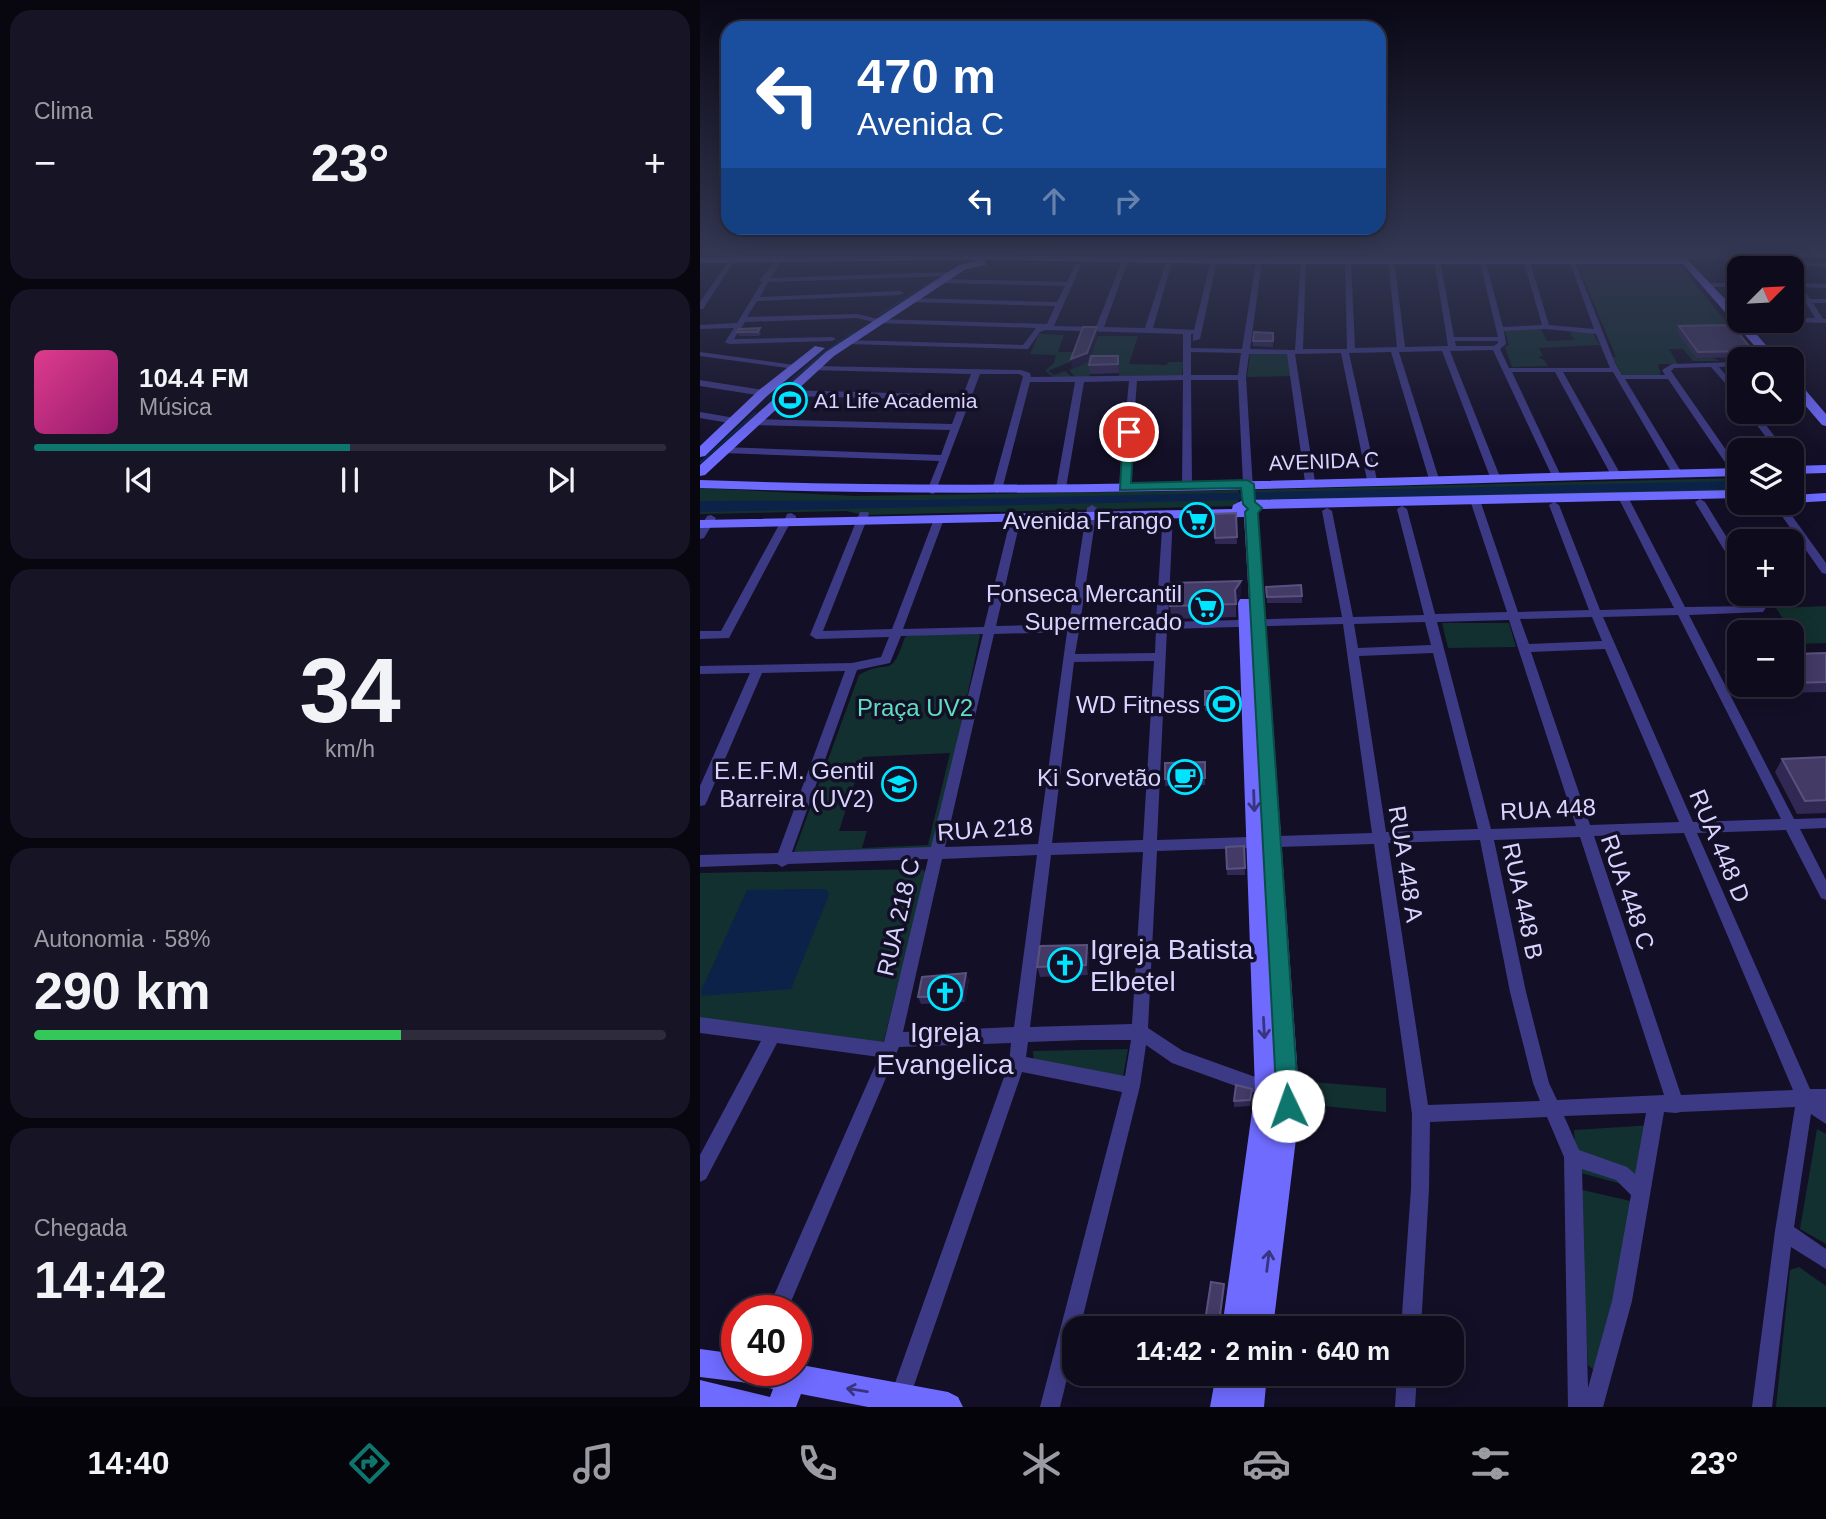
<!DOCTYPE html>
<html lang="pt">
<meta charset="utf-8">
<style>
body{margin:0;font-family:Arial,sans-serif;background:#171425;color:#f1f3f6;height:100vh;display:flex;flex-direction:column;font-size:26px;white-space:nowrap}
*{box-sizing:border-box;margin:0}
p{font-size:23px;color:#9b9ba3}
.icon{flex:none;width:38px;height:38px;fill:none;stroke:currentColor;stroke-width:2;stroke-linecap:round;stroke-linejoin:round}
.map{position:relative;flex:1;overflow:hidden}
.sheet{display:flex;flex-direction:column;gap:10px;padding:10px;background:#08060f;width:700px}
.sheet>*{flex:none}
.hud{position:absolute;left:21px;top:21px;width:665px;height:214px;border-radius:21px;box-shadow:0 4px 18px #0003,0 0 0 2px #2e2b3b;background:#1a4fa0;color:#fff;overflow:hidden}
.needle{width:46px;rotate:66deg}
.tools{position:absolute;left:1027px;top:256px;display:grid;gap:14px}
.tools a{display:grid;place-items:center;width:77px;height:77px;border-radius:14px;background:#0e0b1c;box-shadow:0 4px 18px #0003,0 0 0 2px #2e2b3b;font-size:35px}
.speed{position:absolute;left:21px;top:1295px;display:flex;gap:14px;font-size:35px;font-weight:700;text-align:center}
.speed>*{display:grid;place-content:center;width:91px;height:91px;border-radius:50%;background:#0e0b1c;box-shadow:0 4px 18px #0003,0 0 0 2px #2e2b3b;line-height:1}
.speed .limit{border:10px solid #d22;background:#fff;color:#111}
.pin{position:absolute;display:grid;place-items:center;width:60px;height:60px;color:#fff;margin:-30px;border:4px solid #fff;border-radius:50%;box-shadow:0 2px 7px #0007}
.me{position:absolute;width:77px;margin:-38px;rotate:357deg;stroke-linejoin:round;filter:drop-shadow(0 0 5px #0008)}
.turn{display:flex;align-items:center;gap:24px;height:147px;padding:0 21px;font-size:32px}
.turn .icon{width:91px;height:91px;stroke-width:2.5}
.turn b{display:block;font-size:49px;line-height:60px}
.lanes{display:flex;align-items:center;height:66px;padding:0 21px;background:#0003;justify-content:center;gap:35px;direction:ltr}
.lanes .off{opacity:.35}
.big{font-size:52px;font-weight:700;line-height:1.1}
.sheet .card{flex:1;display:flex;flex-direction:column;justify-content:center;gap:10px;min-width:0;padding:0 24px;border-radius:21px;background:#171425}
.sheet .dial{align-items:center;gap:0}
.dial b{font-size:91px;line-height:1}
.song{display:flex;align-items:center;gap:21px}
.cover{width:84px;height:84px;border-radius:10px;background:linear-gradient(135deg,hsl(330 70% 55%),hsl(320 70% 35%))}
.played{height:7px;border-radius:4px;background:linear-gradient(90deg,#0f766e 50%,#2e2b3b 50%)}
.keys{display:flex;justify-content:space-around;direction:ltr}
.heat{display:flex;justify-content:space-between;align-items:center;font-size:38px;direction:ltr}
.charge{height:10px;border-radius:5px;background:linear-gradient(90deg,#34c759 58%,#2e2b3b 0)}
.trip{position:absolute;left:362px;top:1316px;width:402px;height:70px;border-radius:21px;background:#0e0b1c;box-shadow:0 4px 18px #0003,0 0 0 2px #2e2b3b;font-weight:700;line-height:70px;text-align:center}
.dock{display:flex;height:112px;justify-content:space-around;align-items:center;background:#06040b;color:#9b9ba3}
.dock .icon{width:49px;height:49px}
.dock .selected{color:#0f766e}
.dock b{font-size:32px;color:#f1f3f6}
main{display:flex;flex:1;min-height:0}
.map>svg:first-child{display:block}
</style>
<main>
<section class="sheet">
<div class="card"><p>Clima</p>
<div class="heat"><a>−</a><b class="big">23°</b><a>+</a></div>
</div>
<div class="card">
<div class="song"><i class="cover"></i><div><b>104.4 FM</b><p>Música</p></div></div>
<div class="played"></div>
<div class="keys"><svg class="icon" aria-label="previous" viewBox="0 0 24 24"><path d="M18 5L8 12l10 7zM5 5v14"/></svg><svg class="icon" aria-label="pause" viewBox="0 0 24 24"><path d="M8 5v14M16 5v14"/></svg><svg class="icon" aria-label="next" viewBox="0 0 24 24"><path d="M6 5l10 7-10 7zM19 5v14"/></svg></div>
</div>
<div class="card dial"><b>34</b><p>km/h</p></div>
<div class="card"><p>Autonomia · 58%</p><b class="big">290 km</b><div class="charge"></div></div>
<div class="card"><p>Chegada</p><b class="big">14:42</b></div>
</section>
<div class="map">
<svg width="1126" height="1407" viewBox="0 0 1126 1407">
<rect width="100%" height="100%" fill="#130f26"/>
<path fill="#12302f" fill-rule="evenodd" d="M0,255H950L0,257Z
M877,263L980,266L1057,359L1034,361L1032,357L978,332L996,358H1014L1019,361H993L983,349H969L978,364H958L961,376H923L912,357H916Z
M841,329L847,341L874,340L870,332H892L900,345L839,348L843,356L838,357L844,360L848,366L812,367L805,347L809,345L805,331Z
M339,334L364,335L358,352H378L390,357L398,336H438L429,364L467,365L468,362H483L482,375L419,376V365L392,367L389,377H375L369,370L384,364L377,359L348,371L354,375L365,371L372,377L355,378L345,371L354,363L356,355L330,354Z
M550,354H590L593,376L547,377Z
M1040,478L1039,493L558,504L551,490Z
M0,488L155,496L539,490L538,506L164,515L146,511L0,514Z
M1126,606V643L1099,644L1076,608Z
M742,623H809L816,647L748,648Z
M278,634L280,635L235,849L93,855L159,675C190,657 190,682 205,637L209,635ZM250,753L228,845L162,848L167,831H139L163,757Z
M222,869L226,873L183,1044L0,1021V873Z
M428,1049L422,1082L334,1063L333,1051Z
M612,1082L686,1088V1112L611,1105Z
M953,1125L937,1188L877,1172L874,1130Z
M1117,1129L1126,1134V1244L1100,1229Z
M878,1189L935,1202L896,1372L888,1365Z
M1099,1267L1126,1286V1407H1076L1090,1270Z"/>
<path fill="#0c2248" d="M1040,481L1039,489L0,512V501L224,500Z
M126,889L129,895L91,989L2,996L1,991L47,890Z"/>
<g fill="none" stroke-linecap="round" stroke-linejoin="round">
<path stroke="#0c2248" stroke-width="2" d="M178,315L236,279
M74,396L121,355L154,331"/>
<path stroke="#0c2248" stroke-width="2.5" d="M73,397L76,395
M1,462L55,413"/>
<path fill="#3d3a85" fill-rule="evenodd" d="M1002,255L1126,263V267L1002,259H986L982,263L979,261L982,256Z
M426,256L429,258L404,327L445,328L467,259L470,257L473,259L453,328L494,330L511,260L514,258L517,260L500,339L493,341V334H491V348L542,349L556,261L559,259L562,261L550,349L591,350H595L601,259L606,260L603,349H647L645,260L648,258L651,260L655,348L697,347L688,259L691,257L694,259L705,347L748,346L734,259L737,257L740,259L754,337H798L779,259L782,257L785,259L803,327L842,325L823,259L826,257L829,259L849,325L894,329L869,260L874,259L915,363L922,375H965L962,370L972,364L1040,362V366L1019,367L1040,392V400L1011,367L974,368L971,371L1040,470V474H1033L968,379H925L982,473L977,476L972,473L913,372H863L921,475L916,478L911,475L855,372H812L861,476L859,478H853L793,350L750,351L800,477L795,480L790,477L742,351L699,352L739,479L734,482L729,479L691,352L649,353L677,480L672,483L667,480L641,353L595,354L615,482L610,485L605,482L587,354H549L546,377L554,504L549,507L544,504L538,380H491L492,486L487,489L482,486L483,380L437,381L429,487L424,490L419,487L429,381L384,382L366,488L361,491L356,488L375,382H330L302,490L297,493L292,490L322,380L323,376L319,374H280L235,493L232,494L227,491L239,461L23,453L18,450L23,447L241,455L250,430L55,425L51,422L55,419L252,424L261,400L85,396L81,393L85,390L263,395L271,374L110,370L109,368L113,366L321,370L330,373L331,377L483,375V334L345,330L340,332L328,349H325L146,344L142,342L146,340L323,345L336,328L178,323L157,318L45,322L34,339L132,337L136,339L132,341L29,344L25,342L34,328L0,329V325L37,323L62,282L60,280L76,259L81,260L71,278L251,272L255,274L251,276L68,282L60,297L200,291L204,293L200,295L57,301L47,317L157,314L178,319L347,324L355,306L209,302L205,300L209,298L357,302L365,286L240,283L236,281L240,279L367,282L375,265L378,263L381,265L354,326L396,327L423,258ZM846,329L896,334L910,368H809L800,349L806,344L804,331ZM755,341H798V343L794,346H756ZM491,352L541,353L538,375H491Z
M30,259L35,260L3,309H0V302Z
M1092,275L1100,283L1126,284V288L1102,287L1110,299H1126V303H1113L1123,319H1126V323L1089,322L1088,320H1092V318H1115L1106,303H1092V299H1103L1095,287L1092,286Z
M1006,283H1040V287H1009L1005,285Z
M1017,297H1040V301H1017Z
M0,352L94,365L98,367L94,369L0,356Z
M0,380L63,390L67,393L63,396L0,386Z
M1046,411H1055L1085,450H1076Z
M0,412L35,418L39,421L35,424L0,418Z
M923,494L928,497L985,607L1055,606L1050,593H1061L1067,606L1063,612L989,615L1094,819L1126,818V828L1100,829L1126,880V900L1121,898L1086,830L997,833L1110,1089H1126V1124L1111,1114L1094,1227L1126,1249V1269L1091,1247L1072,1407H1052L1075,1231L1095,1107L981,1112L976,1113L964,1112L932,1301L903,1407H868L864,1157L847,1117L730,1122L729,1189L721,1328H701L711,1189L712,1114L674,844L457,851L448,1028L483,1051L575,1084L577,1090L575,1096L569,1098L472,1063L446,1045L440,1086L380,1328H374V1350L360,1407H340L422,1092L322,1072L210,1397L207,1404L201,1407L193,1404L190,1397L309,1063L311,1043L199,1047L87,1311H67L179,1057L77,1043L6,1179L0,1182V1155L61,1041L0,1033V1017L184,1042L228,859L88,864L82,867L77,864L0,867V855L78,853L145,671L62,673L7,801L5,805L0,806V786L50,673L0,674V666L152,663L181,657L189,637L116,639L110,635L160,512H168L169,514L123,631L192,629L234,519L239,516L244,519L203,629L284,627L311,517L316,514L321,517L296,626L369,624L387,508L392,505L397,508L380,624L456,622L463,513L468,510L473,513L468,622L642,617L622,511L627,508L632,511L653,617L724,615L697,509L702,506L707,509L735,614L807,612L770,500L775,497L780,500L818,612L889,610L849,505L854,502L859,505L900,610L974,608L918,497ZM978,615L1081,819L993,822L903,617ZM892,617L902,641L829,644L820,619ZM809,620L818,648L876,826L791,829L737,622ZM725,622L731,645L658,648L654,624ZM643,624L672,833L457,840L467,629ZM456,629L455,653L375,654L379,631ZM367,632L338,844L245,847L294,634ZM283,634L231,847L92,852L157,670L190,663L201,636ZM905,649L979,822L890,825L831,652ZM733,653L778,829L686,832L659,656ZM454,661L443,840L352,843L374,662ZM984,833L1093,1090L981,1095L894,836ZM880,837L964,1095L857,1100L849,1083L826,992L794,840ZM780,840L810,992L833,1083L840,1101L728,1105L688,843ZM443,852L432,1024L330,1027L351,855ZM337,855L314,1027L203,1032L242,859ZM382,1040H431L425,1076L326,1057L328,1042ZM946,1113L935,1174L927,1167L879,1150L864,1116ZM882,1169L916,1180L931,1195L912,1301L888,1388Z
M1000,499L1005,502L1040,559V571L1035,568L995,502Z
M1072,502H1082L1126,563V574L1122,573Z
M91,513L96,516L95,521L89,525L29,638L0,639V631H21L80,523L85,519L87,514Z
M11,515L16,518L4,538L0,539V528L7,516Z
M697,1374H717L715,1407H695Z"/>
<path fill="#6f6bff" fill-rule="evenodd" d="M289,255L538,258H986L1040,315V320H1044L1078,359H1066L983,264H538L284,260L286,265L266,269L134,356L5,475L0,476V465L126,352L259,265L280,260L0,263V257Z
M115,346L125,348L67,396L5,456L0,457V446L59,390Z
M1092,378L1096,379L1126,414V426L1122,425L1092,390Z
M1126,465V473L1092,474V466Z
M1040,468V476C693,484 346,501 0,488V480C346,493 693,476 1040,468Z
M1040,490V498L561,509L558,512L600,1106L573,1328H522L555,1090L538,603L540,599H549L544,517L0,528V520L532,509L533,505L543,500Z
M1126,493V501L1092,503L1088,502H1092V495Z
M0,1349L37,1354V1370H96V1364L248,1392L258,1397L263,1407H168L101,1394L96,1407H0V1380L70,1397L73,1389L41,1382L0,1377Z
M516,1374H567L564,1407H510Z"/>
<path stroke="#00e5ff" stroke-width="2" d="M1106,255H1119"/>
<g stroke="#00e5ff" stroke-width="3.5">
<path id="rail" d="M1094,255L1126,256"/>
</g>
<use href="#rail" stroke="#130f26" stroke-width="2" stroke-dasharray="6" stroke-linecap="butt"/>
</g>
<path fill="#312854" d="M979,326L1053,351L1051,357L996,358L977,332Z
M37,332H61L59,336H39Z
M573,339V347L553,346V341Z
M418,356L419,373L390,374L389,365Z
M536,513L537,544H515L514,514Z
M541,581V594L536,603V617L471,619L470,606Z
M566,587L602,596V603H567Z
M1040,640V659L1035,651Z
M1126,653V692L1036,694L1024,672L1029,662L1040,661V684H1092V654Z
M505,691H539V710L505,711Z
M1126,757V813L1097,814L1075,772L1082,759Z
M505,762V785L465,786V779Z
M544,846L545,875H527L526,847Z
M387,945L389,954L388,975L340,977L337,967Z
M266,973L269,980L265,1002L221,1004L218,997Z
M552,1089L550,1106L534,1107V1101Z"/>
<path fill="#1d163a" d="M397,327L398,336L388,362L372,368L371,359Z
M541,581V594L535,603V590Z
M387,945L389,954L388,975L386,965Z
M266,973L269,980L265,1002L262,996Z
M524,1284L525,1289L519,1328V1323Z"/>
<path fill="#433a66" stroke="#5a527e" stroke-width="2" d="M1032,325L1053,351L998,352L979,326Z
M383,327H397L387,353L371,359Z
M60,328L58,332H37L39,329Z
M554,332L573,333V341H553Z
M391,356H418V364L389,365Z
M536,513L537,537L515,538L514,514Z
M541,581L535,590L536,604L470,606L471,583Z
M601,585L602,596L567,597L566,587Z
M1126,653V682L1092,683V654Z
M1040,661V682L1029,662Z
M505,691H539V704L505,705Z
M1126,757V800L1105,801L1082,759Z
M505,762V778L465,779V763Z
M544,846L545,868L527,869L526,847Z
M387,945L386,965L337,967L340,946Z
M266,973L262,996L218,997L222,977Z
M536,1085L552,1089L550,1100L534,1101Z
M511,1282L524,1284L519,1323L525,1326V1328H504Z"/>
<defs><path id="oneway-shaft" d="M-6 0H5M1.5-3L5.5 0L1.5 3" fill="none" stroke-width="1.6" stroke-linecap="round" stroke-linejoin="round" transform="scale(1.75)"/></defs>
<g stroke="#38347d">
<use href="#oneway-shaft" transform="translate(554 801) rotate(88)"/>
<use href="#oneway-shaft" transform="translate(564 1028) rotate(87)"/>
<use href="#oneway-shaft" transform="translate(568 1261) rotate(-83)"/>
<use href="#oneway-shaft" transform="translate(157 1390) rotate(-171)"/>
</g>
<linearGradient id="sky" x2="0" y2="1"><stop stop-color="#0a0815"/><stop offset="0.56" stop-color="#333752"/><stop offset="1" stop-color="#333752" stop-opacity="0"/></linearGradient>
<rect width="1126" height="452" fill="url(#sky)"/>
<path fill="#0f766e" stroke="#0a4d48" stroke-width="2" d="M429,429L434,432L431,483L547,480L554,484L555,502L562,508L558,513L599,1106L596,1114L588,1117L580,1114L577,1106L545,512L548,509L543,504L541,488L420,490L423,432Z"/>
<defs>
<g id="stadium-ring" transform="scale(1.75)"><circle r="9.5" fill="#130f26" stroke="#00e5ff" stroke-width="1.5"/><path d="M0-5a6.5 5 0 1 0 0 10a6.5 5 0 1 0 0-10ZM-3.5-1.8h7v3.6h-7Z" fill="#00e5ff"/></g>
<g id="supermarket-ring" transform="scale(1.75)"><circle r="9.5" fill="#130f26" stroke="#00e5ff" stroke-width="1.5"/><path d="M-6-5.5h2.5l.6 2H6L4.5 2H-2.5L-4.4-4H-6ZM-1.5 3.2a1.3 1.3 0 1 0 .1 0ZM3 3.2a1.3 1.3 0 1 0 .1 0Z" fill="#00e5ff"/></g>
<g id="cafe-ring" transform="scale(1.75)"><circle r="9.5" fill="#130f26" stroke="#00e5ff" stroke-width="1.5"/><path d="M-5.5-4.5H6V0H3Q3 3.5 0 3.5H-2.5Q-5.5 3.5-5.5 0ZM3-3.2v2h1.7v-2ZM-6 4.5H4V6H-6Z" fill="#00e5ff"/></g>
<g id="school-ring" transform="scale(1.75)"><circle r="9.5" fill="#130f26" stroke="#00e5ff" stroke-width="1.5"/><path d="M0-5L7-2L0 1L-7-2ZM-4 1L0 2.5L4 1V4Q0 6-4 4Z" fill="#00e5ff"/></g>
<g id="church-ring" transform="scale(1.75)"><circle r="9.5" fill="#130f26" stroke="#00e5ff" stroke-width="1.5"/><path d="M-1.2-6h2.4v3.5h3.3v2.4h-3.3V6h-2.4V-.1h-3.3v-2.4h3.3Z" fill="#00e5ff"/></g>
</defs>
<g fill-rule="evenodd">
<use href="#stadium-ring" x="90" y="400"/>
<use href="#supermarket-ring" x="497" y="520"/>
<use href="#supermarket-ring" x="506" y="607"/>
<use href="#stadium-ring" x="524" y="704"/>
<use href="#cafe-ring" x="485" y="777"/>
<use href="#school-ring" x="199" y="784"/>
<use href="#church-ring" x="365" y="965"/>
<use href="#church-ring" x="245" y="993"/>
</g>
<g text-anchor="middle" dominant-baseline="central" stroke-width="7" stroke-linejoin="round" paint-order="stroke">
<g font-size="21" fill="#d9d4ff" stroke="#130f26" text-anchor="start">
<text x="114" y="400">A1 Life Academia</text>
</g>
<g font-size="21" fill="#d9d4ff" stroke="#130f26">
<text transform="translate(624 461) rotate(-2)">AVENIDA C</text>
</g>
<g font-size="24" fill="#d9d4ff" stroke="#130f26" text-anchor="end">
<text x="472" y="520">Avenida Frango</text>
<text x="482" y="593">Fonseca Mercantil<tspan x="482" dy="28">Supermercado</tspan></text>
<text x="500" y="704">WD Fitness</text>
<text x="174" y="770">E.E.F.M. Gentil<tspan x="174" dy="28">Barreira (UV2)</tspan></text>
<text x="461" y="777">Ki Sorvetão</text>
</g>
<g font-size="24" fill="#5fe0c0" stroke="#130f26">
<text x="215" y="707">Praça UV2</text>
</g>
<g font-size="24" fill="#d9d4ff" stroke="#130f26">
<text transform="translate(848 809) rotate(-3)">RUA 448</text>
<text transform="translate(285 829) rotate(-4)">RUA 218</text>
<text transform="translate(1020 846) rotate(67)">RUA 448 D</text>
<text transform="translate(706 864) rotate(81)">RUA 448 A</text>
<text transform="translate(928 892) rotate(71)">RUA 448 C</text>
<text transform="translate(823 901) rotate(78)">RUA 448 B</text>
<text transform="translate(198 917) rotate(-77)">RUA 218 C</text>
</g>
<g font-size="28" fill="#d9d4ff" stroke="#130f26" text-anchor="start">
<text x="390" y="949">Igreja Batista<tspan x="390" dy="32">Elbetel</tspan></text>
<text x="245" y="1032" text-anchor="middle">Igreja<tspan x="245" dy="32">Evangelica</tspan></text>
</g>
</g>
</svg>
<div class="tools">
<a><svg class="needle" viewBox="-14 -14 28 28"><path d="M0-13l5 13h-10z" fill="#e53935"/><path d="M0 13l5-13h-10z" fill="#9b9ba3"/></svg></a>
<a><svg class="icon" aria-label="search" viewBox="0 0 24 24"><circle cx="10" cy="10" r="6"/><path d="M15 15l6 6"/></svg></a>
<a><svg class="icon" aria-label="layers" viewBox="0 0 24 24"><path d="M12 4l9 5-9 5-9-5zM3 14l9 5 9-5"/></svg></a>
<a>+</a>
<a>−</a>
</div>
<div class="speed"><div class="limit">40</div></div>
<div class="pin" style="left:429px;top:432px;background:#d93025"><svg class="icon" aria-label="arrive" viewBox="0 0 24 24"><path d="M6 21V4h12l-3 4 3 4H6"/></svg></div>
<svg class="me" style="left:588px;top:1106px" viewBox="-20 -20 40 40"><circle r="19" fill="#fff"/><path d="M0-13L10 11 0 6-10 11z" fill="#0f766e"/></svg>
<div class="trip">14:42 · 2 min · 640 m</div>
<div class="hud">
<div class="turn"><svg class="icon" aria-label="left" viewBox="0 0 24 24"><path d="M17 20v-9H6M10 6l-5 5 5 5"/></svg><div><b>470 m</b>Avenida C</div></div>
<div class="lanes"><svg class="icon" aria-label="left" viewBox="0 0 24 24"><path d="M17 20v-9H6M10 6l-5 5 5 5"/></svg><svg class="icon off" aria-label="ahead" viewBox="0 0 24 24"><path d="M12 20V5M6 11l6-6 6 6"/></svg><svg class="icon off" aria-label="right" viewBox="0 0 24 24"><path d="M7 20v-9h11M14 6l5 5-5 5"/></svg></div>
</div>
</div>
</main>
<nav class="dock">
<b>14:40</b>
<svg class="icon selected" aria-label="directions" viewBox="0 0 24 24"><path d="M12 3l9 9-9 9-9-9zM9 14v-3h6M13 9l2 2-2 2"/></svg>
<svg class="icon" aria-label="music" viewBox="0 0 24 24"><path d="M9 18V5l10-2v13"/><circle cx="6" cy="18" r="3"/><circle cx="16" cy="16" r="3"/></svg>
<svg class="icon" aria-label="phone" viewBox="0 0 24 24"><path d="M5 4h4l2 5-3 2q2 4 5 5l2-3 5 2v4C11 20 4 13 5 4z"/></svg>
<svg class="icon" aria-label="climate" viewBox="0 0 24 24"><path d="M12 3v18M4 7l16 10M4 17L20 7"/></svg>
<svg class="icon" aria-label="car" viewBox="0 0 24 24"><path d="M5 17H2v-5l4-1 3-4h7l3 4 3 1v5h-3M9 17h6M6 11h13"/><circle cx="7" cy="17" r="2"/><circle cx="17" cy="17" r="2"/></svg>
<svg class="icon" aria-label="filters" viewBox="0 0 24 24"><path d="M4 7h16M4 17h16"/><circle cx="9" cy="7" r="2"/><circle cx="15" cy="17" r="2"/></svg>
<b>23°</b>
</nav>
